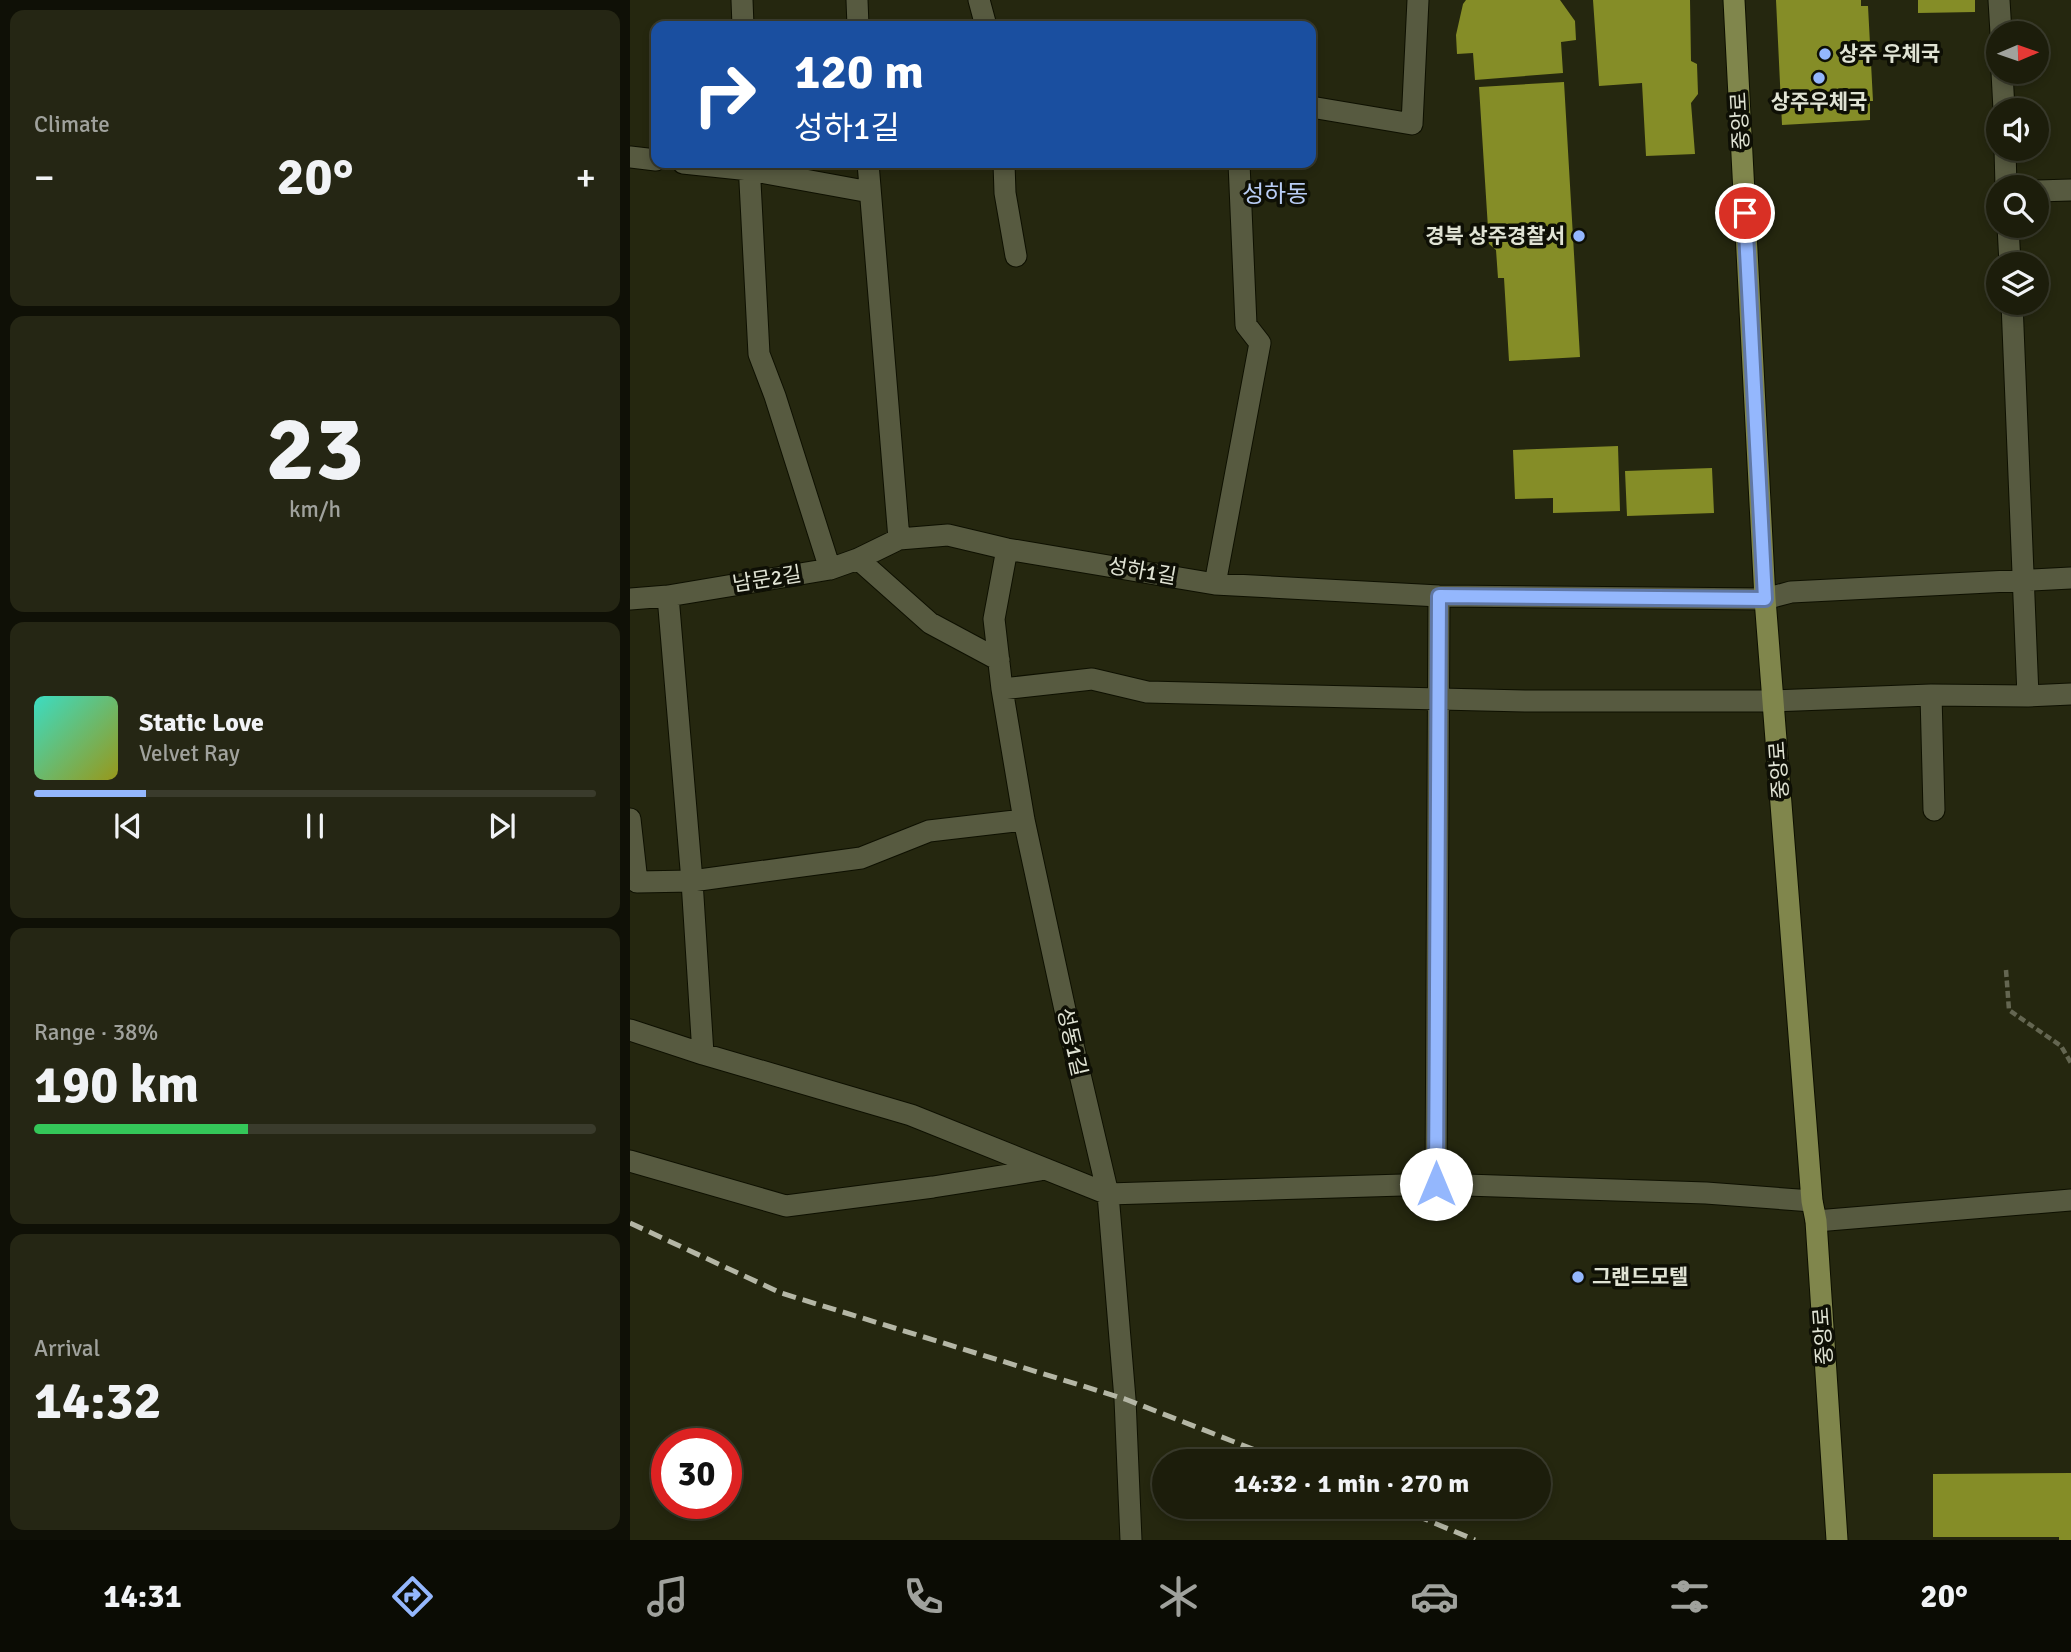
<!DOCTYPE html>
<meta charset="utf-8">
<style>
body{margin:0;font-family:Signika,"Noto Sans KR",sans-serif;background:#252614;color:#f1f3f6;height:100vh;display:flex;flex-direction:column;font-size:26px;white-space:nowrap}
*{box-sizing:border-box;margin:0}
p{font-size:23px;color:#a0a29d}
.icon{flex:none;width:38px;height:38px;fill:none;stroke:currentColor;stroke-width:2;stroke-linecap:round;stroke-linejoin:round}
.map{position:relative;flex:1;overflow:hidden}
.details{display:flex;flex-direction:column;gap:10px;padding:10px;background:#0f1006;width:630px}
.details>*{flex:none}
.hud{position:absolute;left:21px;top:21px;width:665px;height:147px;border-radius:14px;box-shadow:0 4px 10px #0003,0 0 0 2px #3a3b2c;background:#1a4fa0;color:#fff;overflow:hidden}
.needle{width:46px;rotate:88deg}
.controls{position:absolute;left:1356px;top:21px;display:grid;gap:14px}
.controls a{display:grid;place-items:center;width:63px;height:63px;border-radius:50%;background:#1c1d0b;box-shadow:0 4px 10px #0003,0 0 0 2px #3a3b2c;font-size:35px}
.speed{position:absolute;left:21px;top:1428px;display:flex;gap:14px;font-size:35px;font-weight:700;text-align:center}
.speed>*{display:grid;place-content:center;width:91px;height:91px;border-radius:50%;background:#1c1d0b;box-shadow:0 4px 10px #0003,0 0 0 2px #3a3b2c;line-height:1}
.speed .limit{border:10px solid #d22;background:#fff;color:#111}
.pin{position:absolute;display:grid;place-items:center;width:60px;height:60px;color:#fff;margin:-30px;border:4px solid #fff;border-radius:50%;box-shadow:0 2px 7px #0007}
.me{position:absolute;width:77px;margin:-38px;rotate:0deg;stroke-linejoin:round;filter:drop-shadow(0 0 5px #0008)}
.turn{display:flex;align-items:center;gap:24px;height:147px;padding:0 28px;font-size:32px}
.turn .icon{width:91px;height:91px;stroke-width:2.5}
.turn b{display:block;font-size:49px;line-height:60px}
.big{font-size:52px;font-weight:700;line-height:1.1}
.details .widget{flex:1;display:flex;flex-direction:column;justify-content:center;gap:10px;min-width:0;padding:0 24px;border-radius:14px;background:#252614}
.details .dial{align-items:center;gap:0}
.dial b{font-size:91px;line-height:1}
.song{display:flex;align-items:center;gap:21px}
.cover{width:84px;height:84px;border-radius:10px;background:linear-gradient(135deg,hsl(170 70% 55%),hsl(60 70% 35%))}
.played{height:7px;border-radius:4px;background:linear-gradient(90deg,#94b7fd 20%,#3a3b2c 20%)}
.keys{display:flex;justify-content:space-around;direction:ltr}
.heat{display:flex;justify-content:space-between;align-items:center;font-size:38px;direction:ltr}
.charge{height:10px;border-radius:5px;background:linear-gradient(90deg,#34c759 38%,#3a3b2c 0)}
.trip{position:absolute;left:522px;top:1449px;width:399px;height:70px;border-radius:35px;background:#1c1d0b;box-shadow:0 4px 10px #0003,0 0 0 2px #3a3b2c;font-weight:700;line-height:70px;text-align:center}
.menu{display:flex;height:112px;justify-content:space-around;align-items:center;background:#0b0c04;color:#a0a29d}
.menu .icon{width:49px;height:49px}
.menu .current{color:#94b7fd}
.menu b{font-size:32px;color:#f1f3f6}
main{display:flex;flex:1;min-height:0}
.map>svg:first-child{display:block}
</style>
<main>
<section class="details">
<div class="widget"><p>Climate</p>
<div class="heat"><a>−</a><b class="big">20°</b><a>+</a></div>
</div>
<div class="widget dial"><b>23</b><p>km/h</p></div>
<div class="widget">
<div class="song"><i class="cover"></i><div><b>Static Love</b><p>Velvet Ray</p></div></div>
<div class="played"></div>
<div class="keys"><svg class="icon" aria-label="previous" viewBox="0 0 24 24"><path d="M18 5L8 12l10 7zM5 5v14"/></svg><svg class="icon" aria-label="pause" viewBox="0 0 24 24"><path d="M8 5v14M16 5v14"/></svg><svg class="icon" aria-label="next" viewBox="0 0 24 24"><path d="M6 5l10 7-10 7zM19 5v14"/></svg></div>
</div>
<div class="widget"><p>Range · 38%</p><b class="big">190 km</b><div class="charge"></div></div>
<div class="widget"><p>Arrival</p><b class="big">14:32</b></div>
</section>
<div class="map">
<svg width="1441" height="1540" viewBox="0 0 1441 1540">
<rect width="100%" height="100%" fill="#25270f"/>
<path fill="#858d27" d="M836,0H930L945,21L946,40L931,42L933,73L845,80L843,53L827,54L826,35L833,4Z
M963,0H1060L1061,61L1067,64L1068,94L1061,103L1065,154L1016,156L1012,83L969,86Z
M1146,0H1231V6H1238L1243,101H1240V120L1152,125Z
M1288,0H1345V12L1288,13Z
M934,82L950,357L879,361L874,278H868L866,250L859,244L849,87Z
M988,446L990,511L923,513V498L885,499L883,450Z
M1082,468L1084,513L997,516L995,471Z
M1441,1473V1540H1429V1537H1303V1474Z"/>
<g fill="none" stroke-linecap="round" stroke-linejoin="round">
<g stroke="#0e1000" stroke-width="23">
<path id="minor" d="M112,0L113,26
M227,0L228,26
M349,0L356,26
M1369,0L1371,33
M1372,72L1374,110
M681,107L782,124L788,0
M1375,149L1376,187
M0,157L26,160
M53,163L120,170L240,192
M119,163L129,354L145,396L200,569
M238,163L269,539
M374,163L375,193L386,256
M1407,191L1441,190
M1378,226L1380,264
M1382,303L1398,696
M377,549L364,619L372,689L394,820L437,1019L478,1194L495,1399L501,1540
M228,559L300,623L369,660
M585,584L630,343L616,325L609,163
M38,596L62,881L73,1054
M0,599L38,596L200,569L228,559L269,539L318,535L377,549L585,584L809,596L1135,599L1161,592L1441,578
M372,689L462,679L517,692L895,701H1144L1301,695L1398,696L1441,694
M1301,695L1304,810
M0,819L7,882L62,881L231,858L299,831L394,820
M0,1030L73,1054L281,1115L478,1194L806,1184L1076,1193L1182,1201
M0,1161L156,1206L303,1187L410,1170
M806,1184L809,596
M1186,1221L1441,1200"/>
</g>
<g stroke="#0e1000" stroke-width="23">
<path id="major" d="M1104,0L1135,599L1182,1201L1186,1221L1207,1540"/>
</g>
<path stroke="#646651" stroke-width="4.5" stroke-dasharray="7 3.5" stroke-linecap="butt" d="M1376,970L1379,1010L1431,1046L1441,1063"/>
<use href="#minor" stroke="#575a40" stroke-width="21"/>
<use href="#major" stroke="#80864c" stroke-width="21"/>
<path stroke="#b4b6a5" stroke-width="5" stroke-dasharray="14 7" stroke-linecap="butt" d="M0,1223L151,1293L495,1399L653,1461
M766,1507L845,1540"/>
</g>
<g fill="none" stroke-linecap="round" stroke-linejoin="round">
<g stroke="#6077a4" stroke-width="18">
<path id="route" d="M806,1184L809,596L1135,599L1115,213"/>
</g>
<use href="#route" stroke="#94b7fd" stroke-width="12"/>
</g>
<g fill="#94b7fd" stroke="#0e0f05" stroke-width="2.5">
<circle cx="1195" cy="54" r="7"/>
<circle cx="1189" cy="78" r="7"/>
<circle cx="949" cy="236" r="7"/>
<circle cx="948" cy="1277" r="7"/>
</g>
<g text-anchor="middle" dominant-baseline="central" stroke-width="7" stroke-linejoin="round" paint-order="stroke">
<g font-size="21" font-weight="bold" fill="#e0e3d4" stroke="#0e0f05" text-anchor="start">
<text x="1209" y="54">상주 우체국</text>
<text x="1189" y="102" text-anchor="middle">상주우체국</text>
<text x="935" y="236" text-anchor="end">경북 상주경찰서</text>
<text x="962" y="1277">그랜드모텔</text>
</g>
<g font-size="21" fill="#e0e3d4" stroke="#0e0f05">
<text transform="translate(1110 121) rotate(-93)">중앙로</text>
<text transform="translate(512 571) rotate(10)">성하1길</text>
<text transform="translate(137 579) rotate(-9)">남문2길</text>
<text transform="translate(1149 770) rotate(-94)">중앙로</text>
<text transform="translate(442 1042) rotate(77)">성동1길</text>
<text transform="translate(1193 1336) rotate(-94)">중앙로</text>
</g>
<g font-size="24" fill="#b9cdf5" stroke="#0e0f05">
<text x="645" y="194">성하동</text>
</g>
</g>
</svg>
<div class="controls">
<a><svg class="needle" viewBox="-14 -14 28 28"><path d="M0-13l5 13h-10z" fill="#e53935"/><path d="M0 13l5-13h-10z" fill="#a0a29d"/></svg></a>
<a><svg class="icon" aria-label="sound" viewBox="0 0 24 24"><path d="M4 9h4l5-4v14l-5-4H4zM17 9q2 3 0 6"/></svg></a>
<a><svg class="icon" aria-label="search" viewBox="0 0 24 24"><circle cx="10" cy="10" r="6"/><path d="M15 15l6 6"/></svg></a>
<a><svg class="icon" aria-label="layers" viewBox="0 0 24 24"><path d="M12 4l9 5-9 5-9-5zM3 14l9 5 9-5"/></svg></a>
</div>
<div class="speed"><div class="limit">30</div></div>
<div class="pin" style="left:1115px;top:213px;background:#d93025"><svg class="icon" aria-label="arrive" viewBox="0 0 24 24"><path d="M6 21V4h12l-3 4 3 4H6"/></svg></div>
<svg class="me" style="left:806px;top:1184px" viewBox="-20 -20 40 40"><circle r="19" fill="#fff"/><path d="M0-13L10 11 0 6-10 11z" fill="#94b7fd"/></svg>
<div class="trip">14:32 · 1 min · 270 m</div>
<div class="hud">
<div class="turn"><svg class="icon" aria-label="right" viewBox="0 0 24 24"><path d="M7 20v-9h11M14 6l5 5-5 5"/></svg><div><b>120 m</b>성하1길</div></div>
</div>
</div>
</main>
<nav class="menu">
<b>14:31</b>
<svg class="icon current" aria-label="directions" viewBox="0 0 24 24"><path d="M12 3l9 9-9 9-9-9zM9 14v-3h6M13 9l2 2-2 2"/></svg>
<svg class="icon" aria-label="music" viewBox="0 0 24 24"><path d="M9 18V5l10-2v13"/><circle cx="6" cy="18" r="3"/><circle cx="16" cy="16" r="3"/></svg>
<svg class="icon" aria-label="phone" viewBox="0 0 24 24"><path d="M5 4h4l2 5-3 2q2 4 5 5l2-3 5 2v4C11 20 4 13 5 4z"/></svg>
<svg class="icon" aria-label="climate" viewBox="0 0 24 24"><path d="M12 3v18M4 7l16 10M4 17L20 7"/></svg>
<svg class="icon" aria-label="car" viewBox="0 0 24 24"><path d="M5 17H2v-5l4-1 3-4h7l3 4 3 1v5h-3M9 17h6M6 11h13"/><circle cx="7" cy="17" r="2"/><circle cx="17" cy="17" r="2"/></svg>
<svg class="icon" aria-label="filters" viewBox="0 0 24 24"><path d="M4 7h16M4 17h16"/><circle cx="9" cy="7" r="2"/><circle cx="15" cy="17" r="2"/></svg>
<b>20°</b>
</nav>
